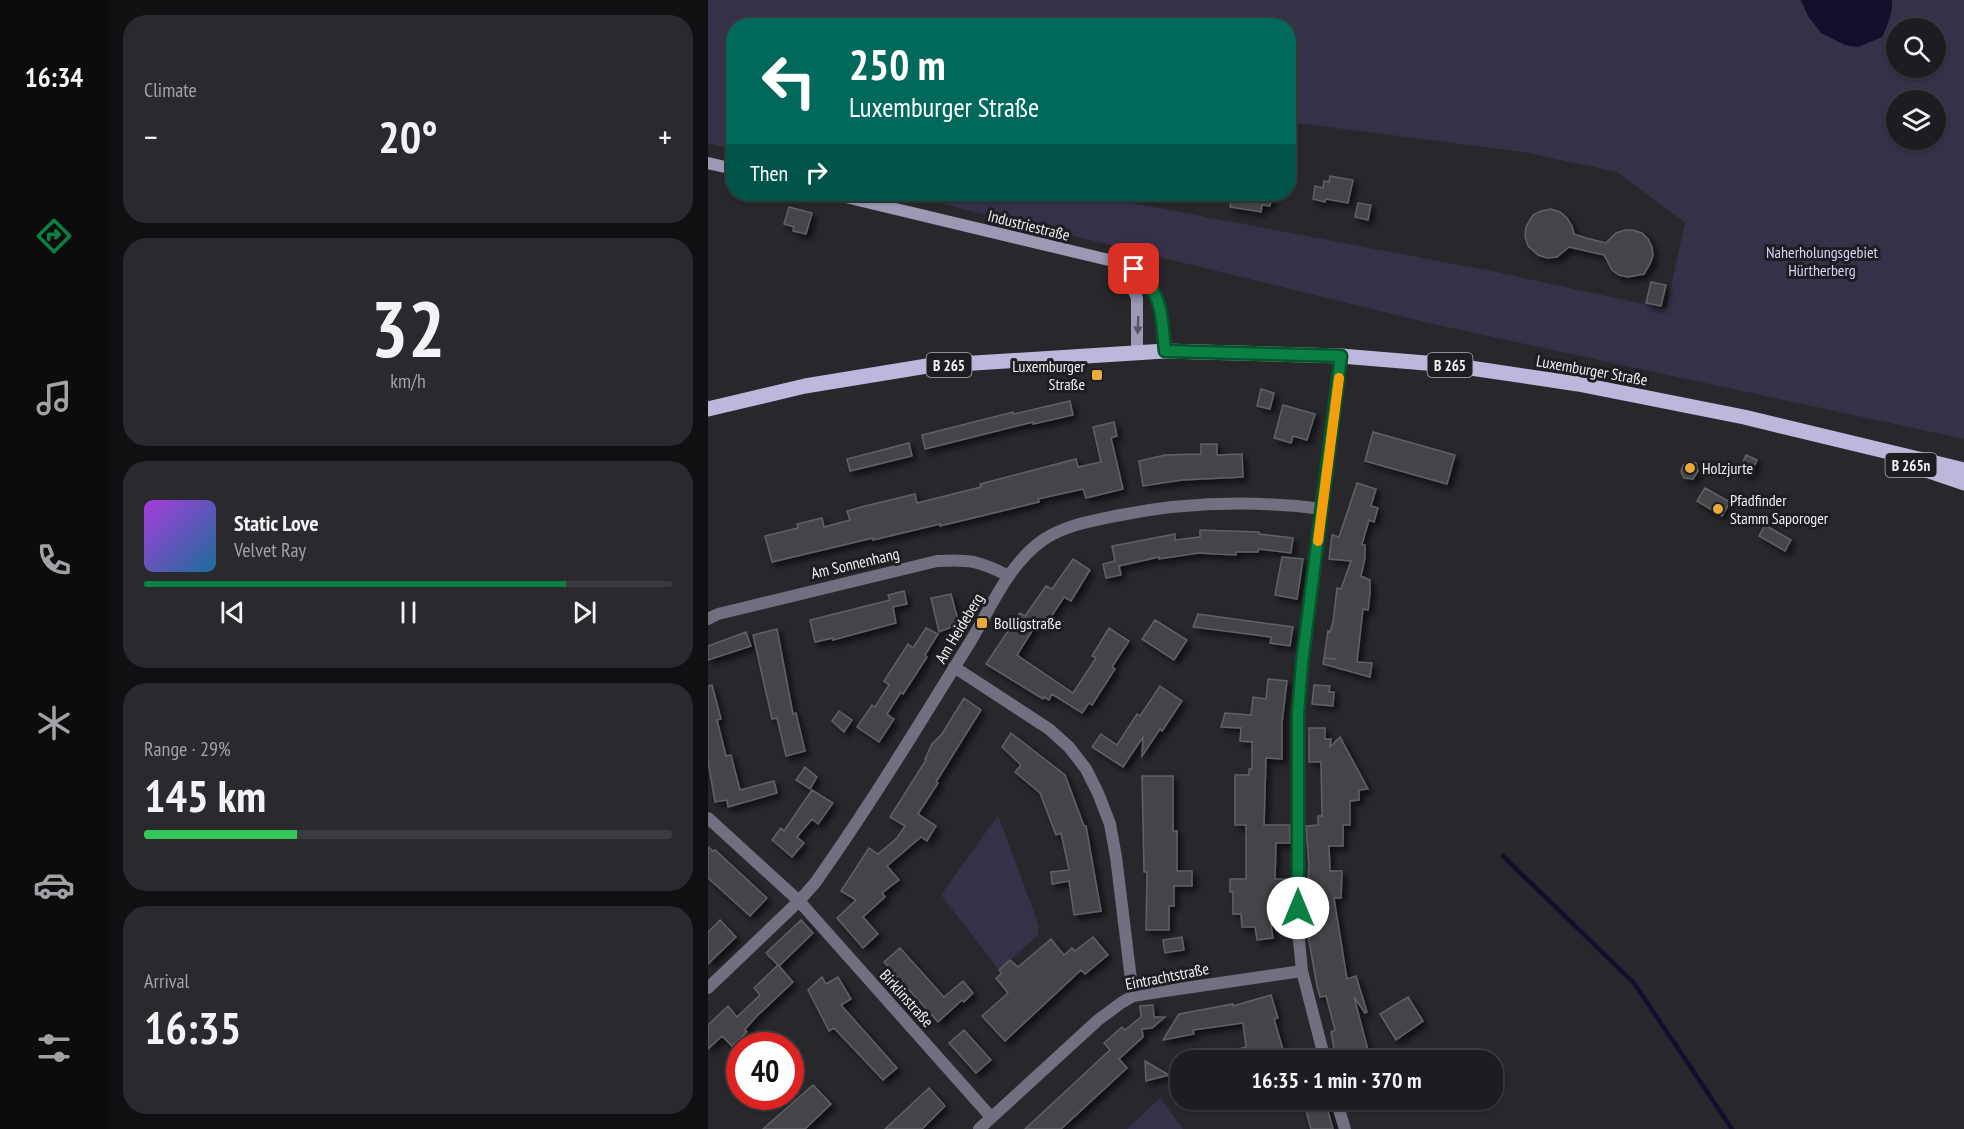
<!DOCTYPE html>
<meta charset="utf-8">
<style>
body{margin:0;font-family:"PT Sans Narrow",sans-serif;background:#2a2a2e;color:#f1f3f6;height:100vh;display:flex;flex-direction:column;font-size:22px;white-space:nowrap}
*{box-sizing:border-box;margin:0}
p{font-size:20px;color:#a0a2a5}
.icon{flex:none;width:33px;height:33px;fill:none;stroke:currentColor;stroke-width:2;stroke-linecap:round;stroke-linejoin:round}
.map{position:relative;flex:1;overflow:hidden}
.sheet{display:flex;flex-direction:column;gap:15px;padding:15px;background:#101012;width:600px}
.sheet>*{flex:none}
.guide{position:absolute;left:18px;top:18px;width:570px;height:183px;border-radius:24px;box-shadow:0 2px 4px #0004,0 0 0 2px #3b3b3f;background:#00695c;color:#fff;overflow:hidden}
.tools{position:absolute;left:1178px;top:18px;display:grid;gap:12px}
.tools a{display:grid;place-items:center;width:60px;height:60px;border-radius:50%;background:#1d1d21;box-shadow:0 2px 4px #0004,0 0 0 2px #3b3b3f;font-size:30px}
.speed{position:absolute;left:18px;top:1032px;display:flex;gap:12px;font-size:30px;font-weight:700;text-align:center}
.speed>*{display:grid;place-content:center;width:78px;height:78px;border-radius:50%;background:#1d1d21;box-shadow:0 2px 4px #0004,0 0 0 2px #3b3b3f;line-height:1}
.speed .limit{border:9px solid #d22;background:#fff;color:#111}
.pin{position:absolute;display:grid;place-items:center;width:51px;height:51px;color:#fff;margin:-26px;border-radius:12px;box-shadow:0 3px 9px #0006}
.me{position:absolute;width:66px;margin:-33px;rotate:0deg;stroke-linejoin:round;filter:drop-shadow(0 0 4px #0008)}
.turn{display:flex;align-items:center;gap:21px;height:126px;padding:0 24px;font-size:27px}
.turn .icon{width:78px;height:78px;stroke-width:2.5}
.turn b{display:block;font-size:42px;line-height:51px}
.then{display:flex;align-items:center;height:57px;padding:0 24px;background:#0003;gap:12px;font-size:22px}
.big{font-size:45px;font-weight:600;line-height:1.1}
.sheet .card{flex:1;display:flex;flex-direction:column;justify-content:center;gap:9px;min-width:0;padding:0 21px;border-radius:24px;background:#2a2a2e}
.sheet .dial{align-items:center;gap:0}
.dial b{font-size:78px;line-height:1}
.song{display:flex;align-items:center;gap:18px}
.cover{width:72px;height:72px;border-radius:9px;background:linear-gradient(135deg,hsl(280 70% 55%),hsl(200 70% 35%))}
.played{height:6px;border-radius:3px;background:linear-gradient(90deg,#0b8043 80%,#3b3b3f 80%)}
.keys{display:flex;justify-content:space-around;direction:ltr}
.heat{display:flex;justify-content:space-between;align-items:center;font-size:33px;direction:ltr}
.charge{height:9px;border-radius:4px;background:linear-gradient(90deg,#34c759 29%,#3b3b3f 0)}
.trip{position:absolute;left:462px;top:1050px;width:333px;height:60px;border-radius:24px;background:#1d1d21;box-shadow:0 2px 4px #0004,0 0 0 2px #3b3b3f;font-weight:600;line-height:60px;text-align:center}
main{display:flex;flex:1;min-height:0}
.menu{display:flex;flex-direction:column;width:108px;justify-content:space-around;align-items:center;background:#0c0c0d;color:#a0a2a5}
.menu .icon{width:42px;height:42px}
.menu .current{color:#0b8043}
.menu b{font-size:27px;color:#f1f3f6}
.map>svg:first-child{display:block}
</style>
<main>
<nav class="menu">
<b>16:34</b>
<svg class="icon current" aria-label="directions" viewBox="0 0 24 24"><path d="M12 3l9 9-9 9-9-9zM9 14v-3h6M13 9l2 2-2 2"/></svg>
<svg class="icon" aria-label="music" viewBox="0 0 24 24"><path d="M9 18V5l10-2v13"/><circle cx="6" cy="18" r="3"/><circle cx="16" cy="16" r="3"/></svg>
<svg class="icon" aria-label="phone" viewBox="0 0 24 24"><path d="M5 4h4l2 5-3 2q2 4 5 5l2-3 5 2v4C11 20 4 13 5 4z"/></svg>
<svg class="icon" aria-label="climate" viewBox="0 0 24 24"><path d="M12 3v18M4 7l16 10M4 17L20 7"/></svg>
<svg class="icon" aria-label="car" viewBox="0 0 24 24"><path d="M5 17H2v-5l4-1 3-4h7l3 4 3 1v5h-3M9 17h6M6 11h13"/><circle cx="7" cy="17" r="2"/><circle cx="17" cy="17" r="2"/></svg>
<svg class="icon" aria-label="filters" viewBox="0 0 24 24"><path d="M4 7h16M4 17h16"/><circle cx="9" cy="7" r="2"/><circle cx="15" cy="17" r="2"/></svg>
</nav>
<section class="sheet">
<div class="card"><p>Climate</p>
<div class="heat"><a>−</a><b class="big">20°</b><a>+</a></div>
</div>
<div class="card dial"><b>32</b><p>km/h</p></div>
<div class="card">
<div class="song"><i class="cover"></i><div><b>Static Love</b><p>Velvet Ray</p></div></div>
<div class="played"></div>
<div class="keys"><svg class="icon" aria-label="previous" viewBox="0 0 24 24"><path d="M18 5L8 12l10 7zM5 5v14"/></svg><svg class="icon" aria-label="pause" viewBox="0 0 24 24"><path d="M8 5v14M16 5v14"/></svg><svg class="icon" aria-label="next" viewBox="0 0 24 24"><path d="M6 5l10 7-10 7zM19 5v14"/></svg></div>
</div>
<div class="card"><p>Range · 29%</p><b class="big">145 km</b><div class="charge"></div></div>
<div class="card"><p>Arrival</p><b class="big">16:35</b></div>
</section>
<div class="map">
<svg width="1256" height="1129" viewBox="0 0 1256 1129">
<defs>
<filter id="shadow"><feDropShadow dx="4" dy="4" stdDeviation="3" flood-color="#0009"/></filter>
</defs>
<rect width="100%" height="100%" fill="#27272c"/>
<path fill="#343149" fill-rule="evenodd" d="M0,0H1093L1100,16L1174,37C1179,26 1185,13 1184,0H1256V439L725,324L194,194H378L788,272L958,309L977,223L909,172L815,152L581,122L580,26H26L25,150L0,143ZM1188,28H1227V68H1188ZM1188,100H1227V140H1188Z
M290,815L331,926L330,935L291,970L233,895Z
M452,1098L475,1129H419Z"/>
<path fill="#140e2d" d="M1093,0H1184C1185,13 1179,26 1174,37L1150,47L1137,45L1113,33L1100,16Z"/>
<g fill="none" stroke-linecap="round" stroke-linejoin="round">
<path stroke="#140e2d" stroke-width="4.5" d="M795,856L926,983L1024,1129"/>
</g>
<path fill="#45454a" stroke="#606066" stroke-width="1.5" filter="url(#shadow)" d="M622,176L645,180L640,203L618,199L617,202L605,199L607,186L615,188L616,181L621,182Z
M524,194H564L562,206L554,205L553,212L522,207Z
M650,203L663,205L660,220L647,217Z
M81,207L104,213L98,234L85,231L86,227L76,224Z
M843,209L852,212L859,218L864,226L866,234L878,238L898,243L908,233L917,230H925L934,233L940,239L944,247L945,256L942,264L936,274L920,277L911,275L904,270L896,255L861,247L849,257L839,258L830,255L820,246L817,236L818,227L825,215L833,211Z
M943,282L958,285L953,306L938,303Z
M553,389L566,393L562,409L549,406Z
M362,401L365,415L325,424V422L217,449L214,435L305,412L306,414Z
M575,405L607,414L599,440L585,436L583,443L566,438Z
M406,422L409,436L403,438L415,489L378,498L375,489L330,499L331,502L232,526V524L165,540V538L64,562L57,536L90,528L89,524L114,518L116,527L142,520L139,511L157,506L207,494L209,503L273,487L272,484L368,459L370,467L393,462L385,427Z
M665,432L747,455L739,484L657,461Z
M201,443L204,456L142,471L139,459Z
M493,444H509V455L534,454L535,477L474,480L435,486L431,461L457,455L493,454Z
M1038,455L1049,460L1042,476L1031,471Z
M982,462L988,463L990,471L985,479L976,478L973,472L975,465Z
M649,483L668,489L663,506L670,508L666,522L661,520L654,544L657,545V558L653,576L662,580V593L660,610L655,609L649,662L664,663L662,677L615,664L616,658L628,659L616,658L620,631L622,632L625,622L629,588L633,589L643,561L621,559L624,535L631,537Z
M997,488L1022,502L1014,516L989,501Z
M1057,525L1083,540L1077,551L1051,536Z
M492,530L551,532V534L585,538L583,553L551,549L550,552H528V555L491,553L451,559V557L411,566L413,575L398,578L395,564L407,561L404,546L467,534V540L492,537Z
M574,557L595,559L589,599L567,595Z
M365,559L382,570L363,601L356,597L336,628L329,623L309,655L365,693L388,658L384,656L401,628L421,641L404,667L407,669L384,705L381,703L374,713L344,694L341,700L336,697L335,699L278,664L312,613L317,616L338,586L344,589Z
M196,591L199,604L185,607L188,623L125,640V638L107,642L102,620L182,600L180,595Z
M243,594L251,624L231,632L223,598Z
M490,614L585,627L582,646L562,643L563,637L485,627Z
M447,620L479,640L466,660L434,639Z
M218,628L230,634L217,655L219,657L195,694L193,692L179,714L186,719L171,742L149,727L164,705L167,707L181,685L176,681L200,644L205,648Z
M69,629L85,714L88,713L97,751L78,756L69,718L64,719L45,635Z
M38,632L43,646L0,660V646Z
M560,679L579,681L574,723V759L558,758L556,825H582V843H568L567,879H582V924H563L565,938L549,940L547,927H534L533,914H525V892H522V879H538V825H527V775H541V769H544V742L532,741L533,728L513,727L517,713L543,715L545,697L558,699Z
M4,685L13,719L9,720L18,756L23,755L32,790L66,781L69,793L20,807L19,800L7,802L0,761V686Z
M606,685L622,686L621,692H626L625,706L604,704Z
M452,686L474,701L454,731L452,729L434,756L435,737L415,767L384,747L393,734L409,745L429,714L432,716Z
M256,698L273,710L228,782L230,783L210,814L228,826L219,841L213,837L179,866L191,880L174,893L177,897L155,917L170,934L155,948L129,918L148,900L133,891L161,848L170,854L189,838L197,826L182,817L218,760L217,759L224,744L234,734Z
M131,711L144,720L136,732L124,721Z
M601,728H617V739H623L622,747L632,737L660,789L651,790V800L642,801V825H635V846H621L622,871H634L633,898H626L639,979L648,976L659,1012L657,1013L646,997L660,1050L638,1056L631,1060H628L623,1032L627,1030L618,996L612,997L609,986L598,924V879H600L601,866L598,826L610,825V816H614L613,762H601Z
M303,733L357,775L376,826H378L393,911L366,915L361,881L344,884L343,872L361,870L353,833L348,835L332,793L307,772L313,765L294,747Z
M97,767L109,777L102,789L88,780Z
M434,776H465V831H469V871H484V886H466V906H461V930H438L439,872H436Z
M104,790L125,803L110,824L104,819L89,837L96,843L84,857L64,840L73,828L76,831Z
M0,847L5,851L7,850L59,898L42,916L0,878Z
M12,920L28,937L0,964V932Z
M93,920L105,933L71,966L85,982L49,1016L38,1028L37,1030L39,1032L24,1046L14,1036L0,1049V1025L20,1006L29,1017L52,995L46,988L70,965L58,953Z
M385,937L400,955L377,974L373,970L297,1041L274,1016L300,993L288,978L294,973L291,970L302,960L310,967L343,939L356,955L364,948L367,951Z
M474,937L476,950L457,953L455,940Z
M192,948L236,997L255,981L265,993L256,1002L254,1000L230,1022L176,962Z
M114,977L118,984L130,977L143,999L133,1005L189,1068L175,1080L126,1028L121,1031L100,990Z
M563,995L570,1018L566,1019L578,1060H503L502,1057L538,1047L535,1023L485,1030L486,1034L455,1040L471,1014L525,1004V1006Z
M700,997L715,1021L688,1040L672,1014Z
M445,1005L446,1017H457L444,1028L434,1029L435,1037L411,1059L419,1068L353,1129H317L402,1050L396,1043L414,1027L417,1030L433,1017L432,1006Z
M256,1030L283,1060L268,1073L241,1043Z
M437,1061L461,1075L438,1081Z
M105,1085L123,1104L97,1129H55Z
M221,1088L237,1106L214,1129H177Z
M595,1100H617L625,1129H603Z"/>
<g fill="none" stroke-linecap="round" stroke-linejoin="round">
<path stroke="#717081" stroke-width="12" d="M0,619L10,614L229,561C262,559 271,561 301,576
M246,667L341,729L361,747L378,769L390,793L402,824L408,857L425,996
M0,818L91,901L283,1117
M0,988L91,901L107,883C161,807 210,726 259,647C282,611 299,565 335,540C356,526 382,521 407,516C476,502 545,500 615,509
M271,1129L390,1020L413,1003L425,996L450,992L594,971"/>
<path stroke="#717081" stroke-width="12" d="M617,1060L594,971L590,930V713L594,663L633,356
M628,1100L637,1129"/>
<path stroke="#9b99b4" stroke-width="12" d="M0,163L26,169
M125,194L405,261C412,264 421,266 427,270C455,288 454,322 457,351
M406,262L423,285L429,298V353"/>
<path stroke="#bbb8dc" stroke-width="15" d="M0,409L97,386L219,366L457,351L633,356L742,365L870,384L1036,417L1256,470
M1206,466L1256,483"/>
</g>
<defs><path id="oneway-solid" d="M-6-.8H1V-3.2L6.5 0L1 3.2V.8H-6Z" transform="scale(1.5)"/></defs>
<use fill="#565564" href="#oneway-solid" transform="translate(430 325) rotate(92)"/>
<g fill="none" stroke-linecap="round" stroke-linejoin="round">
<g stroke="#07532c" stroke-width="15">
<path id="route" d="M426,269C456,295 453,314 457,351L633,356L594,663L590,713V908"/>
</g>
<use href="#route" stroke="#0b8043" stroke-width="10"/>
<path stroke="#f59e0b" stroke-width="10" d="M610,541L631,378"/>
</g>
<g fill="#e9ab38" stroke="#1e1d22" stroke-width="2">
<rect x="383" y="369" width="12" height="12" rx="3"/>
<circle cx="982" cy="468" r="6"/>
<circle cx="1010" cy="509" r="6"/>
<rect x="268" y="617" width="12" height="12" rx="3"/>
</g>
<g text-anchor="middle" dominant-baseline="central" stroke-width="6" stroke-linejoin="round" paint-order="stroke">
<g fill="#1e1d22" stroke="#b2b1b6" stroke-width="1.5">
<rect x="218.5" y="353" width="45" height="24" rx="4.5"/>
<rect x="719.5" y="353" width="45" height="24" rx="4.5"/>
<rect x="1177.5" y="453" width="51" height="24" rx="4.5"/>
</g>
<g font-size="15" font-weight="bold" fill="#f1f1f5">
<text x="241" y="365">B 265</text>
<text x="742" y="365">B 265</text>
<text x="1203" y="465">B 265n</text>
</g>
<g font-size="16" fill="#f1f1f5" stroke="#1e1d22">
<text transform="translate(321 225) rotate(14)">Industriestraße</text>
<text transform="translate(884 370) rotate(10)">Luxemburger Straße</text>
<text transform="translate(147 563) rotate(-13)">Am Sonnenhang</text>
<text transform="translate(251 628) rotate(-59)">Am Heideberg</text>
<text transform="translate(459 976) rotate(-11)">Eintrachtstraße</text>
<text transform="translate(199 998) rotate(48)">Birklinstraße</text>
</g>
<g font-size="16" fill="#d6d3fa" stroke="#1e1d22">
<text x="1114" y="252">Naherholungsgebiet<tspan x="1114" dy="18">Hürtherberg</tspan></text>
</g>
<g font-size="16" fill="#f1f1f5" stroke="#1e1d22" text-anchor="start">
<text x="377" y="366" text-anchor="end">Luxemburger<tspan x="377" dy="18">Straße</tspan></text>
<text x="994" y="468">Holzjurte</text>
<text x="1022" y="500">Pfadfinder<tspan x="1022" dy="18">Stamm Saporoger</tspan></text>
<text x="286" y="623">Bolligstraße</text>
</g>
</g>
</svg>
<div class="tools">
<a><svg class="icon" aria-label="search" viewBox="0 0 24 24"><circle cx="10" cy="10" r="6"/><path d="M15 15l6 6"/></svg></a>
<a><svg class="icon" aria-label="layers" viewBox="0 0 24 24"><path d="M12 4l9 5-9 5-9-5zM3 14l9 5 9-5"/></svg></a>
</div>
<div class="speed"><div class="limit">40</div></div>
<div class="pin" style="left:426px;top:269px;background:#d93025"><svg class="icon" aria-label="arrive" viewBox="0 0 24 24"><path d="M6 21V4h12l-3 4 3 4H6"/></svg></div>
<svg class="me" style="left:590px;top:908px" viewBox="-20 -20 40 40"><circle r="19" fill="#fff"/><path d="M0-13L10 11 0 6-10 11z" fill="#0b8043"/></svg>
<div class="trip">16:35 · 1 min · 370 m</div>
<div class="guide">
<div class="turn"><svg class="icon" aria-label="left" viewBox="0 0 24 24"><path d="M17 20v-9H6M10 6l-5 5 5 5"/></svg><div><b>250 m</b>Luxemburger Straße</div></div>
<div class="then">Then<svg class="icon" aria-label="right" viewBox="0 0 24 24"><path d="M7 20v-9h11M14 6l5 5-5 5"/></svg></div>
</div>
</div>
</main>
